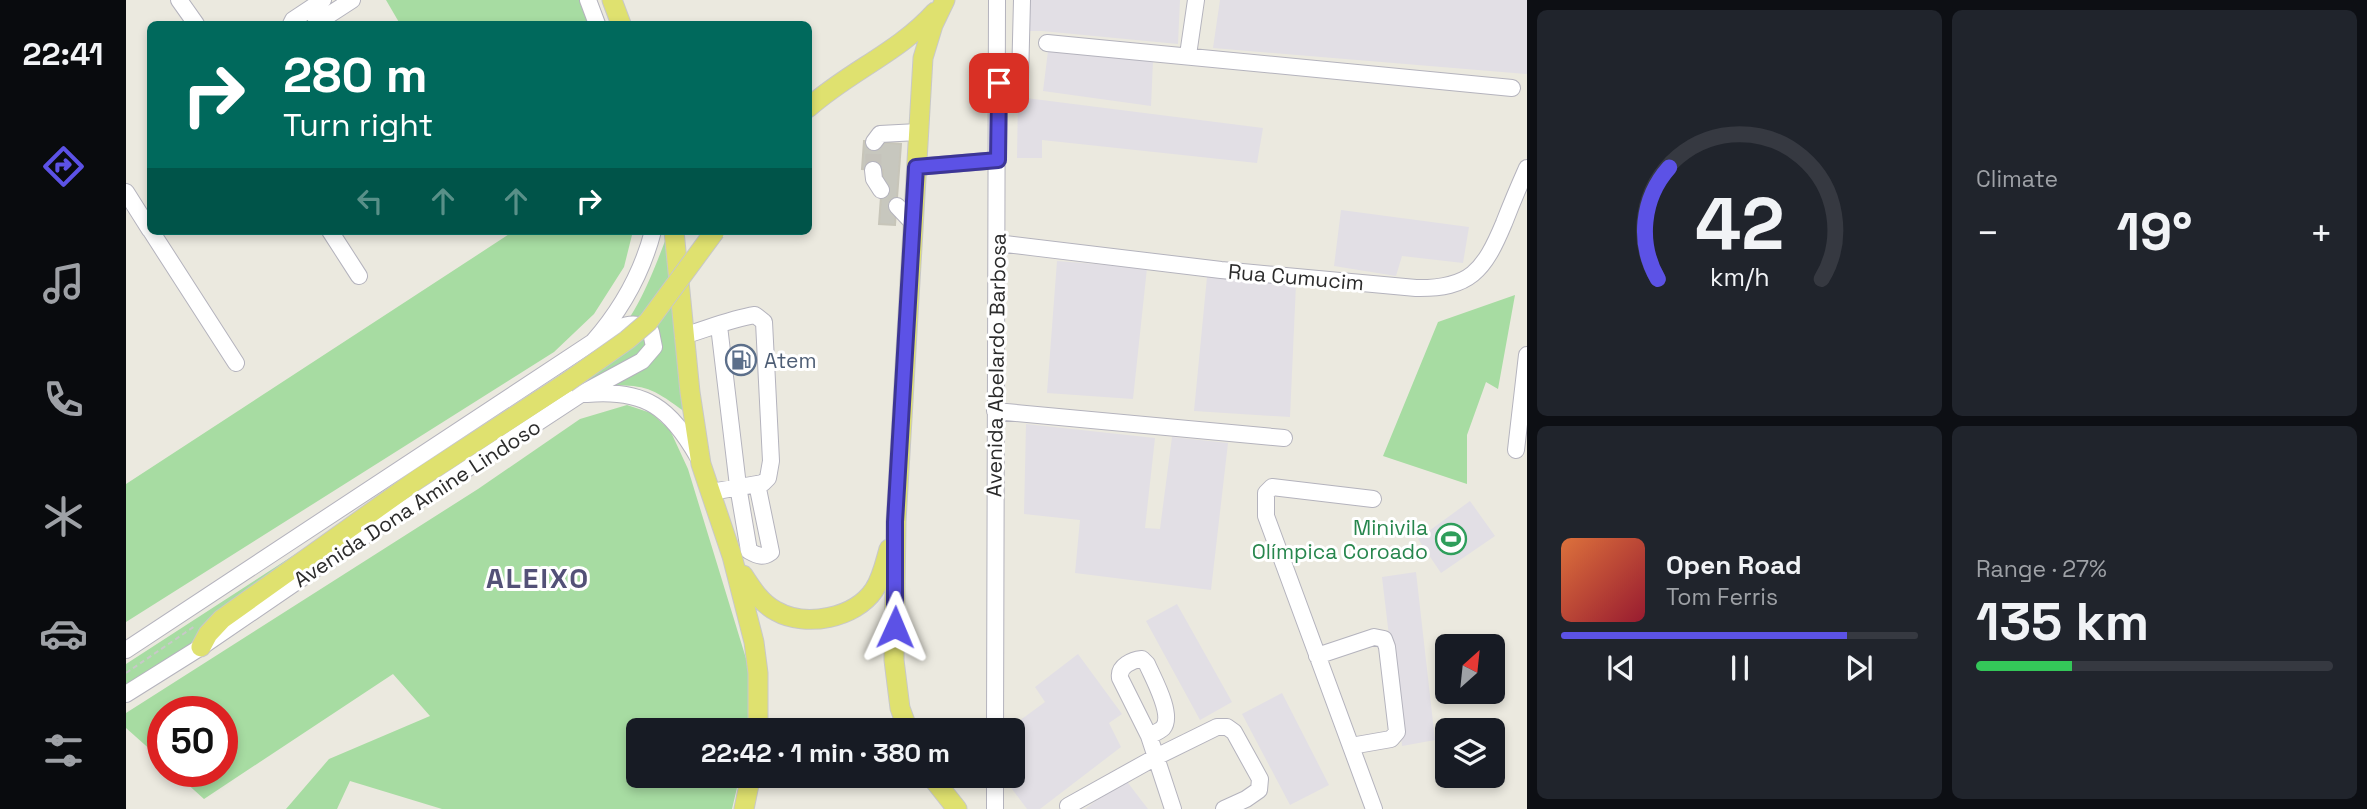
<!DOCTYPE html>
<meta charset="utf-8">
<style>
body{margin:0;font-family:"Space Grotesk",sans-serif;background:#20242c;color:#f1f3f6;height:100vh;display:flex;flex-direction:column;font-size:26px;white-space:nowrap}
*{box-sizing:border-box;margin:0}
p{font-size:23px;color:#9ea1a6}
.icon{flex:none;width:38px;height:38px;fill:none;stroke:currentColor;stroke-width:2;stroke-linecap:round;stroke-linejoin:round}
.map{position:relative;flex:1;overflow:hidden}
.drawer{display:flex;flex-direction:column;gap:10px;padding:10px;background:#0d0f14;width:840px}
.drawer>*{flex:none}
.top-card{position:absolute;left:21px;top:21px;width:665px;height:214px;border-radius:10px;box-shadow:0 4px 10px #0003;background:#00695c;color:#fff;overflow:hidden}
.needle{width:46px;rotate:27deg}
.controls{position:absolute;left:1309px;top:634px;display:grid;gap:14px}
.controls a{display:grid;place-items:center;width:70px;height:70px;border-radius:10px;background:#171b24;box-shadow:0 4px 10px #0003;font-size:35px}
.speed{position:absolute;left:21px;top:696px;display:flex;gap:14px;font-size:35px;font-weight:700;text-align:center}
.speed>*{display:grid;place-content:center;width:91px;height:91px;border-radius:50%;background:#171b24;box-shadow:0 4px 10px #0003;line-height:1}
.speed .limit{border:10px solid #d22;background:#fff;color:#111}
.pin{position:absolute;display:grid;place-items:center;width:60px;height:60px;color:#fff;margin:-30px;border-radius:14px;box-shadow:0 4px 10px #0006}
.me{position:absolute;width:77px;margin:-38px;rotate:1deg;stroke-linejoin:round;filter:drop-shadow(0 0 5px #0008)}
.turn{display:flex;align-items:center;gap:24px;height:147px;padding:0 21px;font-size:32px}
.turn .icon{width:91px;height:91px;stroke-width:2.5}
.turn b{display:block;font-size:49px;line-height:60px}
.lanes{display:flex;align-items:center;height:66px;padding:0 21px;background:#0003;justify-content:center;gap:35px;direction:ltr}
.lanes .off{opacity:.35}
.big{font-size:52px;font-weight:700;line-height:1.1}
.drawer .tile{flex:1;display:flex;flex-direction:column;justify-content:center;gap:10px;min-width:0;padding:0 24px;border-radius:10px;background:#20242c}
.drawer .dial{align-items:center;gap:0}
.dial svg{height:182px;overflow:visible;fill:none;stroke:#363941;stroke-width:7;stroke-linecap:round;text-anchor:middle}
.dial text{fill:#f1f3f6;stroke:none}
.song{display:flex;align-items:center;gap:21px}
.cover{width:84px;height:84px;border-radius:10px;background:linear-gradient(135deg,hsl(20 70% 55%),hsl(350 70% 35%))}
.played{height:7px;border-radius:4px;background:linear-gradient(90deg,#5c52e6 80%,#363941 80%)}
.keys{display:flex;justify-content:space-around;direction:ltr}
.heat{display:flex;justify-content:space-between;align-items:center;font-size:38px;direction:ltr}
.charge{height:10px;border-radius:5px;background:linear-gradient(90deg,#34c759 27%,#363941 0)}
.drawer .tiles{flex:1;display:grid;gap:10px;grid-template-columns:repeat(2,1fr)}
.trip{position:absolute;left:500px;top:718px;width:399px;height:70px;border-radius:10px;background:#171b24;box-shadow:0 4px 10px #0003;font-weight:700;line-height:70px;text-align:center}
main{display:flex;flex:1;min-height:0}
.dock{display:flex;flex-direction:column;width:126px;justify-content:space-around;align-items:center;background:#090b0e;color:#9ea1a6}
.dock .icon{width:49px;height:49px}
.dock .current{color:#5c52e6}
.dock b{font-size:32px;color:#f1f3f6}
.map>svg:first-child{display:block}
</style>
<main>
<nav class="dock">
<b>22:41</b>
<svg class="icon current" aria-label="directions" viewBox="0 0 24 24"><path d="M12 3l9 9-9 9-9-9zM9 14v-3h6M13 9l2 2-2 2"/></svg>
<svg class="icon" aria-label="music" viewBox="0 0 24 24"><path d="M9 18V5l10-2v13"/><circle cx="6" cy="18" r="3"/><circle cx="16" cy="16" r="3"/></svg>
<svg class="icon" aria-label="phone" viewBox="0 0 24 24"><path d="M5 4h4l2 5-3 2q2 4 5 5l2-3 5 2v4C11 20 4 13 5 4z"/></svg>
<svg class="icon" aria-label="climate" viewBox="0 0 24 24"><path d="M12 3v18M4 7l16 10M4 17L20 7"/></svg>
<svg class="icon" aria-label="car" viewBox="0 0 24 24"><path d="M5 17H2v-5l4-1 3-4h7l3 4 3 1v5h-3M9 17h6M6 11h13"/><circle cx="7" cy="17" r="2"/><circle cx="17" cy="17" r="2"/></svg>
<svg class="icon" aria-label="filters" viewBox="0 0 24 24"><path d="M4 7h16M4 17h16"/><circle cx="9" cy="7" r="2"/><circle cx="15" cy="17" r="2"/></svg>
</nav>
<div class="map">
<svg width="1401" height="809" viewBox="0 0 1401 809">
<rect width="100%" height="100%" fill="#ebe9df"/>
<path fill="#e2dfe5" d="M890,0H1054L1052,44L916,31H889Z
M1094,0H1401V74L1087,48Z
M922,51L1027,61L1025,106L917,91Z
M892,97L1137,128L1131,163L916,140V158H891Z
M1215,210L1343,227L1337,263L1276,256L1270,276L1208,266Z
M931,261L1021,268L1007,399L921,393Z
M1081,277L1170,284L1164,417L1068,411Z
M900,424L1029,438L1019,528L1034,529L1046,437L1102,443L1085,590L949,573L954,520L898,514Z
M1344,501L1369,536L1315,573L1292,539Z
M1290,572L1309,740L1276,746L1256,577Z
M1051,604L1106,702L1074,720L1020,621Z
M952,654L996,714L983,723L995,747L914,809H901L880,781L899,766L887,750V730H881L919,702L909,687Z
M1156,693L1203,785L1164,805L1116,714Z
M999,779L1022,809H959Z"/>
<path fill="#a7dca2" d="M260,0H467L476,24H274Z
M388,231H507L498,267L468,314L428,352L0,622V484Z
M539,241L559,412C524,386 518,384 474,386L0,689V664L450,372C460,363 470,356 480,347C509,319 525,278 539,241Z
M1389,295L1372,389L1360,382L1341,435V484L1257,456L1312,322Z
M501,405L525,413L544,430L562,469L622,665L623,730H513V775H614L606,809H316L224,781L211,809H160L203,759L304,716L267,674L78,799L48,772H96V712H37V761L0,728V713L352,489L454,419Z"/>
<path fill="#c7c7be" stroke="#c7c5b9" stroke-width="2" d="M738,141L775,144L769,225L753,224L757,170L736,169Z"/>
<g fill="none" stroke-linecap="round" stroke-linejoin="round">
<path stroke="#c5c3bb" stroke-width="16" stroke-dasharray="16 8" stroke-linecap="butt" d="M747,170L748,142"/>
<g stroke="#b4b3bd" stroke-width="18">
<path id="minor" d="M53,0L70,24
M462,0L471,24
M165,24L167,20L197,0
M189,24L226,0
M921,43L1386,88
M1062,55L1070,0
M894,80L896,0
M748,142L754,134L792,132
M790,167L872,160
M747,170L748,179L755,190
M0,192L24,230
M771,206L787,223
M25,231L110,363
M204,231L233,276
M871,243L1095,270L1290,288C1344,289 1358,271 1378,223C1385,205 1393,186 1401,168
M593,326L612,486L623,551C632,556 637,558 645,552L631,484
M557,336C581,329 604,319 629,315L638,322L645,461L642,478L637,483L585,492
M461,394C520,389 544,408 572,457
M869,411L1158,438
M1390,450L1401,355
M1247,499L1146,487L1140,493V516L1248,809
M0,650L467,342C496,309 516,273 527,231
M1191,656L1248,637L1258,639L1261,647L1271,732L1265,739L1225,746
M0,694L75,647L211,554L455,394L516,361L528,347L525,332C506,315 487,331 467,342
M869,730L871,0
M1023,736C1027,734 1034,731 1037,728C1048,715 1027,678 1021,664L1016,659C1006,660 992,666 994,678L1023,736L1047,809
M869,775V809
M942,806L1030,757L1091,727H1101L1108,732L1134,779L1133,790L1120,799L1098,809"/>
</g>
<g stroke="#c8c8c8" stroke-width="21">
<path id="major" d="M486,0L495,24
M682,108C722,72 773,52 809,12
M548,231L564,392L575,464L606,556L628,642L632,673V730
M617,575C626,589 635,603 650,611C680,628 729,618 748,590C756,578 759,563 763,549
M75,647L82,634L96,619L292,479L440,383
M782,730L774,708L768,660L770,522L797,58L807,25L819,0
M804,775L831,809
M618,809L625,775"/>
</g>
<path stroke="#c8c8c8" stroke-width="2" stroke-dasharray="5 3.5" stroke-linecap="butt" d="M0,673L69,626"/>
<use href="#minor" stroke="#fff" stroke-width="16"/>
<use href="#major" stroke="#dfe16f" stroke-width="19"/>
<g stroke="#c8c8c8" stroke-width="21" stroke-linecap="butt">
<path id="major-bridge" d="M440,383L501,340L522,322L589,231"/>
</g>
<use href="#major-bridge" stroke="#dfe16f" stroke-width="19"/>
</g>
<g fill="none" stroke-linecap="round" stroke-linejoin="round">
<g stroke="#3c3596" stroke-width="18">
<path id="route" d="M769,627V522L790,167L872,160L873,83"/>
</g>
<use href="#route" stroke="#5c52e6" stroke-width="12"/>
</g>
<defs>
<g id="fuel-ring" transform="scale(1.575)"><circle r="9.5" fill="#fff" stroke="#5c6f8a" stroke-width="1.5"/><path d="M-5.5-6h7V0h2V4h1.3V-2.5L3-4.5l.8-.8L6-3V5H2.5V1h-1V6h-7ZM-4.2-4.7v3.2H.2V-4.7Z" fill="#5c6f8a"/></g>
<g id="stadium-ring" transform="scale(1.575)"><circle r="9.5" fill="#fff" stroke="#2e9e5b" stroke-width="1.5"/><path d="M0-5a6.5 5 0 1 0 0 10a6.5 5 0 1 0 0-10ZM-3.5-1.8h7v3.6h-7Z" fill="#2e9e5b"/></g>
</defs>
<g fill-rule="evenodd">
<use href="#fuel-ring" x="615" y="360"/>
<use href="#stadium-ring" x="1325" y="539"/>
</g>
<g text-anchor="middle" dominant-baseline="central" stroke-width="6" stroke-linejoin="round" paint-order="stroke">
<g font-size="21" fill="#2b2b2b" stroke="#fff">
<text transform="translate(1170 277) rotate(5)">Rua Cumucim</text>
<text transform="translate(870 365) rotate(-89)">Avenida Abelardo Barbosa</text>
<text transform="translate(291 503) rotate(-33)">Avenida Dona Amine Lindoso</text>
</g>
<g font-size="21" fill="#4e5e75" stroke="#fff" text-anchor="start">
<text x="638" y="360">Atem</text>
</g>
<g font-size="21" fill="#27864d" stroke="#fff" text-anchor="end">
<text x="1302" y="527">Minivila<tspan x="1302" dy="24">Olímpica Coroado</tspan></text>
</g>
<g font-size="28" font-weight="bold" letter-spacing="2" fill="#535177" stroke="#fff">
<text x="412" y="578">ALEIXO</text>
</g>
</g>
</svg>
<div class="controls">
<a><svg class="needle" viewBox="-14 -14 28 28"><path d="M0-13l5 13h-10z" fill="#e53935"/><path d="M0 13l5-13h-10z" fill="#9ea1a6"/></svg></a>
<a><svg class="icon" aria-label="layers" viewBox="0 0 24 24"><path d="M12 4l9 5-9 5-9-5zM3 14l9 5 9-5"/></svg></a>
</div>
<div class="speed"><div class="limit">50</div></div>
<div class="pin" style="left:873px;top:83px;background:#d93025"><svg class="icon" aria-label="arrive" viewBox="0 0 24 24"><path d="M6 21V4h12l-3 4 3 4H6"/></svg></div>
<svg class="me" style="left:769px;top:627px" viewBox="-20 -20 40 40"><path d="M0-17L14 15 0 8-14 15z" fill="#5c52e6" stroke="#fff" stroke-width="4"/></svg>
<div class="trip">22:42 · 1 min · 380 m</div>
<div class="top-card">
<div class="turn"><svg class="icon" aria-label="right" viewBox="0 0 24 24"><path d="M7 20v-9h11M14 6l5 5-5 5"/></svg><div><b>280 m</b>Turn right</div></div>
<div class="lanes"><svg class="icon off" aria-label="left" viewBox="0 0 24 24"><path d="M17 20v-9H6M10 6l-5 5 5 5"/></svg><svg class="icon off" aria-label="ahead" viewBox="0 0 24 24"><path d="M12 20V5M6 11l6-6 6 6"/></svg><svg class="icon off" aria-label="ahead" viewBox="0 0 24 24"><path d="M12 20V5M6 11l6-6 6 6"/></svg><svg class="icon" aria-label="right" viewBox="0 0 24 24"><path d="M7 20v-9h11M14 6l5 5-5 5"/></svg></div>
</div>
</div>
<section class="drawer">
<div class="tiles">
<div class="tile dial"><svg viewBox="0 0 100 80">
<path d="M14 69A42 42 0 1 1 86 69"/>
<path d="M14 69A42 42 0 0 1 19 20" stroke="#5c52e6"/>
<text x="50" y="56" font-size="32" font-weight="700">42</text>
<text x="50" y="72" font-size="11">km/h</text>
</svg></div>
<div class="tile"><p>Climate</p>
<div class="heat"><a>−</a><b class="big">19°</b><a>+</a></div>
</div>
<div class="tile">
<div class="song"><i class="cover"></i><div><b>Open Road</b><p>Tom Ferris</p></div></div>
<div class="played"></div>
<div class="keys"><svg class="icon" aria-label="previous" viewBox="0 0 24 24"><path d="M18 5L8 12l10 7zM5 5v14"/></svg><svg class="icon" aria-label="pause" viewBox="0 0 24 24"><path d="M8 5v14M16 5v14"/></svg><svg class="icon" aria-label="next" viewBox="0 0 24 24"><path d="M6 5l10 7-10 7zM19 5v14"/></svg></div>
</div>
<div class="tile"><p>Range · 27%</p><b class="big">135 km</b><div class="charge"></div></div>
</div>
</section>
</main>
